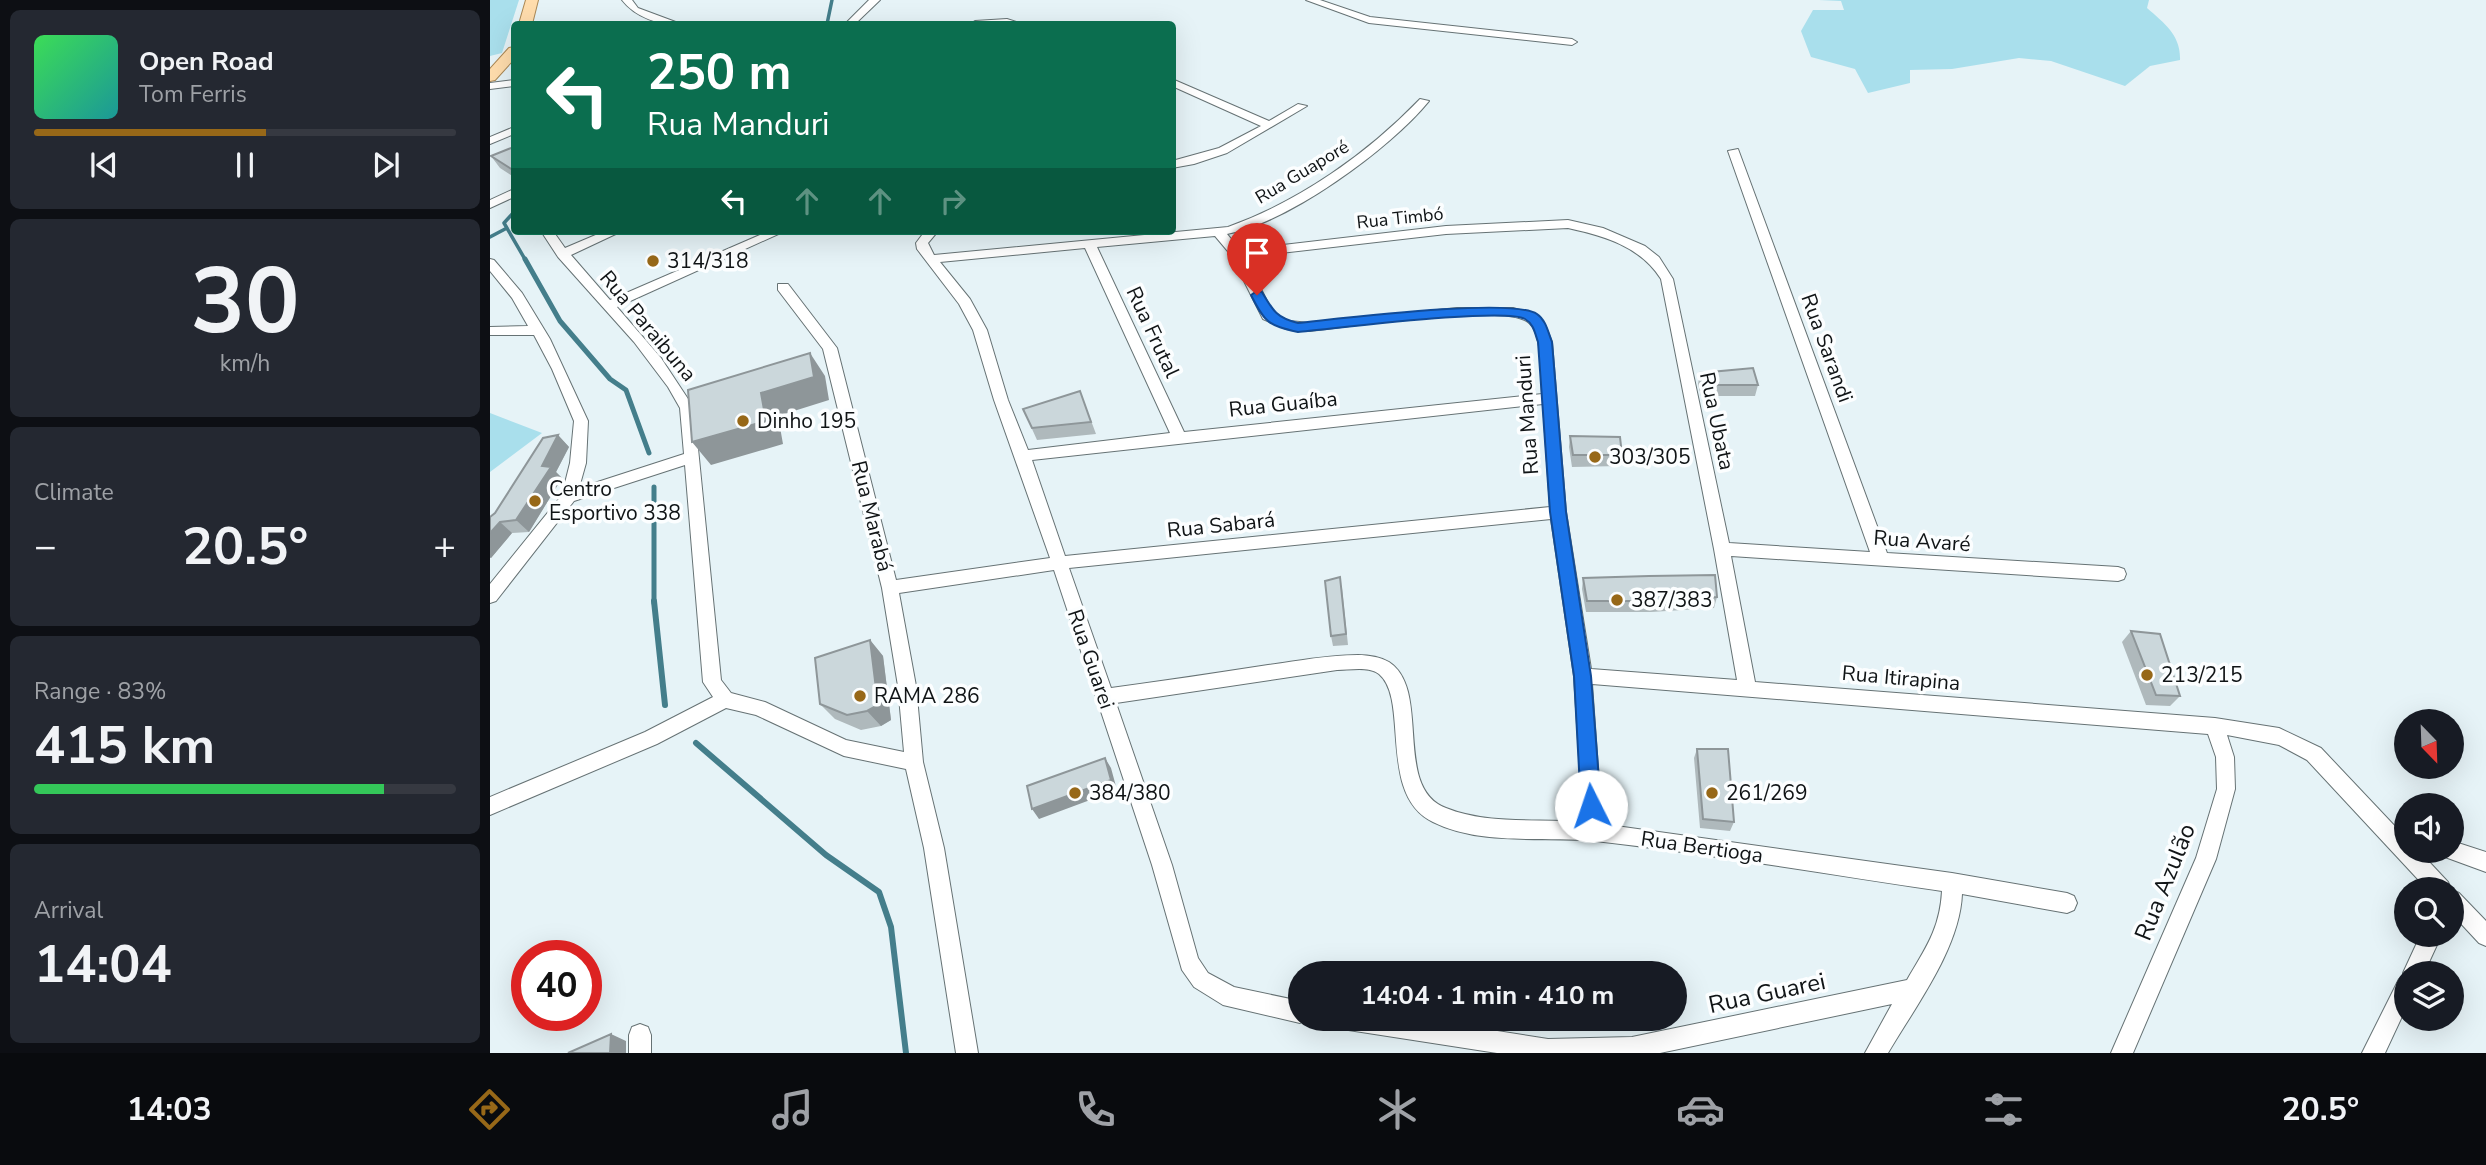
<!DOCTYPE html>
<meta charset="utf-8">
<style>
body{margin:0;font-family:"Nunito Sans",sans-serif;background:#242831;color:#f1f3f6;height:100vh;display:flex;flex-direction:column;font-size:26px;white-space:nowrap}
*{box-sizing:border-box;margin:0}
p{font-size:23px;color:#9ea1a6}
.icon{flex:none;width:38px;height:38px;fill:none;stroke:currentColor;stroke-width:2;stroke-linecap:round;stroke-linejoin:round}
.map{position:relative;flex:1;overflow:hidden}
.sheet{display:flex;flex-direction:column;gap:10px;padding:10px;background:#0d0f14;width:490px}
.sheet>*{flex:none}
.top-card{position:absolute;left:21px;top:21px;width:665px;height:214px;border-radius:7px;box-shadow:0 7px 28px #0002;background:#0b6e4f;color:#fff;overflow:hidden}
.needle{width:46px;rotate:157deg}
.fabs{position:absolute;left:1904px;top:709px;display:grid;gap:14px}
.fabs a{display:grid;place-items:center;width:70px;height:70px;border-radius:50%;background:#171b24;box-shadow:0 7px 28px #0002;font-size:35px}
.speed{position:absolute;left:21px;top:940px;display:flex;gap:14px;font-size:35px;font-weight:700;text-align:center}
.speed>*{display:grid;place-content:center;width:91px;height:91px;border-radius:50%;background:#171b24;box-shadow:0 7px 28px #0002;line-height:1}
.speed .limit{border:10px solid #d22;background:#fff;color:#111}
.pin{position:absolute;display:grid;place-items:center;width:60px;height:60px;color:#fff;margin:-72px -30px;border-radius:50% 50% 50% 0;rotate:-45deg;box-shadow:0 0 7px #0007}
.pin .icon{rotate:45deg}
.me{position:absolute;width:77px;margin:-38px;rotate:356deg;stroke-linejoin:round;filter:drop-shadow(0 0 5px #0008)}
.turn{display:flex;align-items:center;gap:24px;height:147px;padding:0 21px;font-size:32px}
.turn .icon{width:91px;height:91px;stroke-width:2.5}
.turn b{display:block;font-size:49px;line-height:60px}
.lanes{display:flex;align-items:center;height:66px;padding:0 21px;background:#0003;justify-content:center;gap:35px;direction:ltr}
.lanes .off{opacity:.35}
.big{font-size:52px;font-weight:700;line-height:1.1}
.sheet .widget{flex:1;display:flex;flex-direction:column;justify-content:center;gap:10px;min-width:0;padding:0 24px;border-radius:10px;background:#242831}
.sheet .dial{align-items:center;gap:0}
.dial b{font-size:91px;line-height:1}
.song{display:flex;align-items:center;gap:21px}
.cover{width:84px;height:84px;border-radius:10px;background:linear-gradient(135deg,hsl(130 70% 55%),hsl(180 70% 35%))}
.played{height:7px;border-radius:4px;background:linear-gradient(90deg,#976818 55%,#363941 55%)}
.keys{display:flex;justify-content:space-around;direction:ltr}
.heat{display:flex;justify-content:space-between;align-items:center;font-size:38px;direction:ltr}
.charge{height:10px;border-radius:5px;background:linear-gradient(90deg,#34c759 83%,#363941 0)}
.trip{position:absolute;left:798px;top:961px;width:399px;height:70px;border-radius:35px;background:#171b24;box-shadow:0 7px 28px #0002;font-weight:700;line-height:70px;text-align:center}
.tab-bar{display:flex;height:112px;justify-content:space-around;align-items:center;background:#090b0e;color:#9ea1a6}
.tab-bar .icon{width:49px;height:49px}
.tab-bar .active{color:#976818}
.tab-bar b{font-size:32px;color:#f1f3f6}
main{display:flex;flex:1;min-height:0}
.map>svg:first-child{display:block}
</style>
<main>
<section class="sheet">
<div class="widget">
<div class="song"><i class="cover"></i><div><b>Open Road</b><p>Tom Ferris</p></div></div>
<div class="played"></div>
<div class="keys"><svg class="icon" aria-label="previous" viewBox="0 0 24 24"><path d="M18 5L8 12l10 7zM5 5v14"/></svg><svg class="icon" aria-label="pause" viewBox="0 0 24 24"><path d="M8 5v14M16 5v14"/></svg><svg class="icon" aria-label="next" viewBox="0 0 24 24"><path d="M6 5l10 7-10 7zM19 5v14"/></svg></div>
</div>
<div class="widget dial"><b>30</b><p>km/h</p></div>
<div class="widget"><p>Climate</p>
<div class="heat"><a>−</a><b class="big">20.5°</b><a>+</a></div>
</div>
<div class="widget"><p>Range · 83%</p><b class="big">415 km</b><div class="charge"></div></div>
<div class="widget"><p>Arrival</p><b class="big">14:04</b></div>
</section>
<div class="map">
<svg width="1996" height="1053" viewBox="0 0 1996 1053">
<rect width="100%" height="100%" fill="#e6f3f7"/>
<path fill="#a9dfec" d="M0,0H29L12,53L0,56Z
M1329,0H1659L1657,8C1674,23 1691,35 1690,60L1660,66L1635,86L1561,61L1529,58L1462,69L1420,70V83L1378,93L1365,69L1321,57L1311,31L1323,10H1354L1351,1Z
M0,413L52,433L0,472Z"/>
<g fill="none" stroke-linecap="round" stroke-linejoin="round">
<path stroke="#447e8b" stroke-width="3.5" d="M337,24L342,0
M24,212L14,223L36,261
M0,237L17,228"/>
<path stroke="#447e8b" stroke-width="5" d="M35,259L70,321L120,379L136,390L159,453
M164,487V603"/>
<path stroke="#447e8b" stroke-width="6" d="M164,601L175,705
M206,743L336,855L389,892L401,927L416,1053"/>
<g stroke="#667274" stroke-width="2">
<path id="minor" d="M132,0H142L148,8L191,24C170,26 145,17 132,0Z
M379,0H390L365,24H355Z
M816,0H830L880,17L1082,39L1087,42L1082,45L879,23Z
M517,19L533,24H480L485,21Z
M682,79L779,121L808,104L817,106L737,153L704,164L682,168V161L729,148L771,126L682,86Z
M24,80V86L0,89V83Z
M930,99L939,101C900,149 798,223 737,234L750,250L956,226L1078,220L1113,228L1155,246L1169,257L1183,279L1239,543L1380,552L1238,151L1248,149L1397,553L1628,567L1634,569L1636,574L1634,579L1628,581L1241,556L1265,682L1725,718L1789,728L1831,748L1916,838V850H1928L1958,882L1961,889H1937L1817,760L1789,745L1737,735L1744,757L1745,789L1726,859L1643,1053H1621L1706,858L1727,789L1726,757L1718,734L1102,684L1112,824L1462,873L1577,893L1584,896L1587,903L1584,910L1577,913L1472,894C1470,948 1425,1007 1398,1053H1375L1402,1004L1170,1053H1007L852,1029L844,1026L841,1018H925L1058,1039L1142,1037L1417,980C1435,949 1450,929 1452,891C1336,874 1221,854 1105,841C1053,836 991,846 943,822C887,795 920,700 889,674C879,666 859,670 847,670L626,703L682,865L708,958L718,973L744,987L810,1001V1018H818L810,1023L733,1005L704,987L692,970L662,865L564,570L409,593L426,686L433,762L454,848L488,1053H466L434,848L416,769L354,756L266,715L236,708L167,744L0,815V797L155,732L223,697L213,682L195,465L84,501L6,601L0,603V584L72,495L80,463L84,421L62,369L44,335H0V327L38,326L22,298L0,271V259L4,260L32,293L60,339L98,421L96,463L89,488L194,454L190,408L178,387L144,342L68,257L51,231H63L75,248L115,231H132L81,255L120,300L279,231H295L127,307L171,358L204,408L231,680L241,693L275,702L356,740L414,752L408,686L392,588L333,349L288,290V284H298L347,348L406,580L560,558L504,400L483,330L469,304L427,249L426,243L435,231H448L438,243L444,255L738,227C810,201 877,154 930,99ZM1078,228C1114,236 1150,246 1171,279L1224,549L1247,680L1101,669L1076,512L1062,342L1056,327L1047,315L1023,308H967L820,323L799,321L783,313L755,257L956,234ZM725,236L741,255L773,319L796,329L820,331C856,327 1015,303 1038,322C1053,333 1051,376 1052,394L694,432L607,247ZM595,248L680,433L538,450L518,400L497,330L480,299L450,262ZM1053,404L1060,507L575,556L542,460ZM1061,519L1084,676L1093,822C1048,818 998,825 956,808C902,788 942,690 899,662C890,657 878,655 868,655C838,655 808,661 778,665C726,673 673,681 621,688L579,568Z
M24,127V134L0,144V137Z
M24,189V197L0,208V200Z
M1962,841L1996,852V872L1955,857L1952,850H1962Z
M1962,890L1969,893L1996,921V946L1989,943L1962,914Z
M1931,934H1952L1934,973H1916V1008L1895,1053H1872L1909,979L1914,976L1913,973Z
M150,1024L158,1027L161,1035V1053H139V1035L142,1027Z"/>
</g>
<g stroke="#ab8855" stroke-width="2">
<path id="major" d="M36,0H48L42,24H29Z
M24,47V59L5,80L0,81V69L19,48Z"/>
</g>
<use href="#minor" fill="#fff" fill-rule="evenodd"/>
<use href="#major" fill="#ffddad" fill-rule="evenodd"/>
</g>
<path fill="#afb9bc" d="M24,150V177L10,168L1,156Z
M1210,373L1268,385L1265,396H1211L1208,384Z
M590,391L606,434L547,440L533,409Z
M68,435L79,447L66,472L72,478L39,532L22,533L1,558H0V517L5,513Z
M1080,436L1132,455L1130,466L1082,467L1079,447Z
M1093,578L1227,597L1224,608L1161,612H1096L1092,589Z
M852,588L858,645L843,646L841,636Z
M1641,631L1690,696L1680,706L1656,705L1632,642Z
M380,640L393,656L401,720L391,726L371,730L345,719L330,704Z
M1207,749L1244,822L1240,831L1210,828L1204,758Z"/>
<path fill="#8e9699" d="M320,353L335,376L339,400L288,416L293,444L221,465L202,442L271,393Z
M68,435L79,447L66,472L72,478L39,532L26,520L52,466Z
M10,522L22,533L1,558L0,557V533Z
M380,640L393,656L401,720L391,726L377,711Z
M615,758L621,768L627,790L549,819L542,809Z
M121,1034L136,1041V1053H120Z"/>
<path fill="#cbd7db" stroke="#8e9699" stroke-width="2" d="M21,148L24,150V169L23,170L1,156Z
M320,353L324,377L271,393L276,421L202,442L198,390Z
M1263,368L1268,385H1213L1210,373Z
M590,391L601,422L542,428L533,409Z
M68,435L52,466L61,467L26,520L10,522L0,533V517L5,513L53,438Z
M1080,436L1130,437L1132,455H1083Z
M1225,575L1227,597L1163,601H1097L1093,578L1159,576Z
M850,577L856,634L841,636L835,581Z
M1641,631L1670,634L1690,696L1666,695Z
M380,640L388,705L377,711L357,715L330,704L325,658Z
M1207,749H1238L1244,822L1213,819Z
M615,758L621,780L542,809L537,786Z
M121,1034L120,1053H78Z"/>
<path fill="#1a73e8" stroke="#114b97" stroke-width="2" d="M767,291L772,292C783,311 787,318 808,323C848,319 1022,297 1047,314C1056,320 1058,332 1062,342L1076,512L1101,676L1111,806L1108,812L1101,815L1094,812L1091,806L1084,676L1060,512L1048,342C1045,334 1044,324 1035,319C1014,307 843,329 808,332C778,325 775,323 761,295Z"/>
<g fill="#976818" stroke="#fcfeff" stroke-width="2.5">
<circle cx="163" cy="261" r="7"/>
<circle cx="253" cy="421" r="7"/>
<circle cx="1105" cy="457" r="7"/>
<circle cx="45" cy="501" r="7"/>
<circle cx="1127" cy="600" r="7"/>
<circle cx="1657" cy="675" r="7"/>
<circle cx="370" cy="696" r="7"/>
<circle cx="585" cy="793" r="7"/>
<circle cx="1222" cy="793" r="7"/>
</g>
<g text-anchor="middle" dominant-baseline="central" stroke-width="7" stroke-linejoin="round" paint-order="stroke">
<g font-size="18" fill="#101416" stroke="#fcfeff">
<text transform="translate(812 172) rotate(-31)">Rua Guaporé</text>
<text transform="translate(910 218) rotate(-6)">Rua Timbó</text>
</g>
<g font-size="21" fill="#101416" stroke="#fcfeff" text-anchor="start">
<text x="177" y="261">314/318</text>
<text x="267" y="421">Dinho 195</text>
<text x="1119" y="457">303/305</text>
<text x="59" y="489">Centro<tspan x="59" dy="24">Esportivo 338</tspan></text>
<text x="1141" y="600">387/383</text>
<text x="1671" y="675">213/215</text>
<text x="384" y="696">RAMA 286</text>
<text x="599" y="793">384/380</text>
<text x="1236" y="793">261/269</text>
</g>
<g font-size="21" fill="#101416" stroke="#fcfeff">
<text transform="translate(158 326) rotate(50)">Rua Paraibuna</text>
<text transform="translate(663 332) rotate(65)">Rua Frutal</text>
<text transform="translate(1337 348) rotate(70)">Rua Sarandi</text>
<text transform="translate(793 404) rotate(-6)">Rua Guaíba</text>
<text transform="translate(1037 415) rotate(-94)">Rua Manduri</text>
<text transform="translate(1227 421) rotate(78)">Rua Ubata</text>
<text transform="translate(382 516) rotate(76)">Rua Marabá</text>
<text transform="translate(731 525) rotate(-6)">Rua Sabará</text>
<text transform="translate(1432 541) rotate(4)">Rua Avaré</text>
<text transform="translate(601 659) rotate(71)">Rua Guarei</text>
<text transform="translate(1411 678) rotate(5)">Rua Itirapina</text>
<text transform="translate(1212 847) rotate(8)">Rua Bertioga</text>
</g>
<g font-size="24" fill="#101416" stroke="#fcfeff">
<text transform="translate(1675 882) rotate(-68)">Rua Azulão</text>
<text transform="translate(1277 993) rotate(-12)">Rua Guarei</text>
</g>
</g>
</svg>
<div class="fabs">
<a><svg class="needle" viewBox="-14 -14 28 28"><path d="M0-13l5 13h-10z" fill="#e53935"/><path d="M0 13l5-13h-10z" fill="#9ea1a6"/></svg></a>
<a><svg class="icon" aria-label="sound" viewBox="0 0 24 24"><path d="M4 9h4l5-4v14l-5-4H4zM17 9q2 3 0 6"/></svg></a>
<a><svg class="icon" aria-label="search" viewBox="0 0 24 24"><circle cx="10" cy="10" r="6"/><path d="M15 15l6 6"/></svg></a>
<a><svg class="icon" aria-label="layers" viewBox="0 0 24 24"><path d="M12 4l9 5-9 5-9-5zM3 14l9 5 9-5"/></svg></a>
</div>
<div class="speed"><div class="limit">40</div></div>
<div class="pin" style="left:767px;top:295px;background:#d93025"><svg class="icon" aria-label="arrive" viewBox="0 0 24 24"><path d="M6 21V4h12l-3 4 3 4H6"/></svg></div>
<svg class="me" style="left:1101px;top:806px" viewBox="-20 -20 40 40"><circle r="19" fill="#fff"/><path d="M0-13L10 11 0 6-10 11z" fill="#1a73e8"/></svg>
<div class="trip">14:04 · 1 min · 410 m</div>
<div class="top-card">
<div class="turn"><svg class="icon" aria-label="left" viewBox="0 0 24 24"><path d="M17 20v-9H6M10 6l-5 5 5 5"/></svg><div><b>250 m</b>Rua Manduri</div></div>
<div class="lanes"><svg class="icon" aria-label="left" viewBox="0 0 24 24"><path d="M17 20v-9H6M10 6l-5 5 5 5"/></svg><svg class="icon off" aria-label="ahead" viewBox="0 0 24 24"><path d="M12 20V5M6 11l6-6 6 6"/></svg><svg class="icon off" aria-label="ahead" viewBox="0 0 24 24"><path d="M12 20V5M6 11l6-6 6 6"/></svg><svg class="icon off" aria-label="right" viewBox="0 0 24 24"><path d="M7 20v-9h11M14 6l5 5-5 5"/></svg></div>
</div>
</div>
</main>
<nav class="tab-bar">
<b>14:03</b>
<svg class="icon active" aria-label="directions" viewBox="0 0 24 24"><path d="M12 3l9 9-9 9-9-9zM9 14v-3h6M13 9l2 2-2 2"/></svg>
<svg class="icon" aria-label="music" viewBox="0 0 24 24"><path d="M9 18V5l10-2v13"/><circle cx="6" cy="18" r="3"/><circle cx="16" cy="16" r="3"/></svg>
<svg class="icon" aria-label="phone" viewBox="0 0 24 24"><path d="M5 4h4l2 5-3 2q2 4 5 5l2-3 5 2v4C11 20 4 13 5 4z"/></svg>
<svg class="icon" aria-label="climate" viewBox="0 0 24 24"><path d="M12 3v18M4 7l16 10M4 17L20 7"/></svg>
<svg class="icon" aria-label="car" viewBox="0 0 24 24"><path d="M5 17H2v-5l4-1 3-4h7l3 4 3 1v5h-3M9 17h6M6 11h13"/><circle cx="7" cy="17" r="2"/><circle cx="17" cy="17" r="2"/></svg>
<svg class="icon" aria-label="filters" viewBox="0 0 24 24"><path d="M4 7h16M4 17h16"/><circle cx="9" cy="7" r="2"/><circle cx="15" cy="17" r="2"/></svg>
<b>20.5°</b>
</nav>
